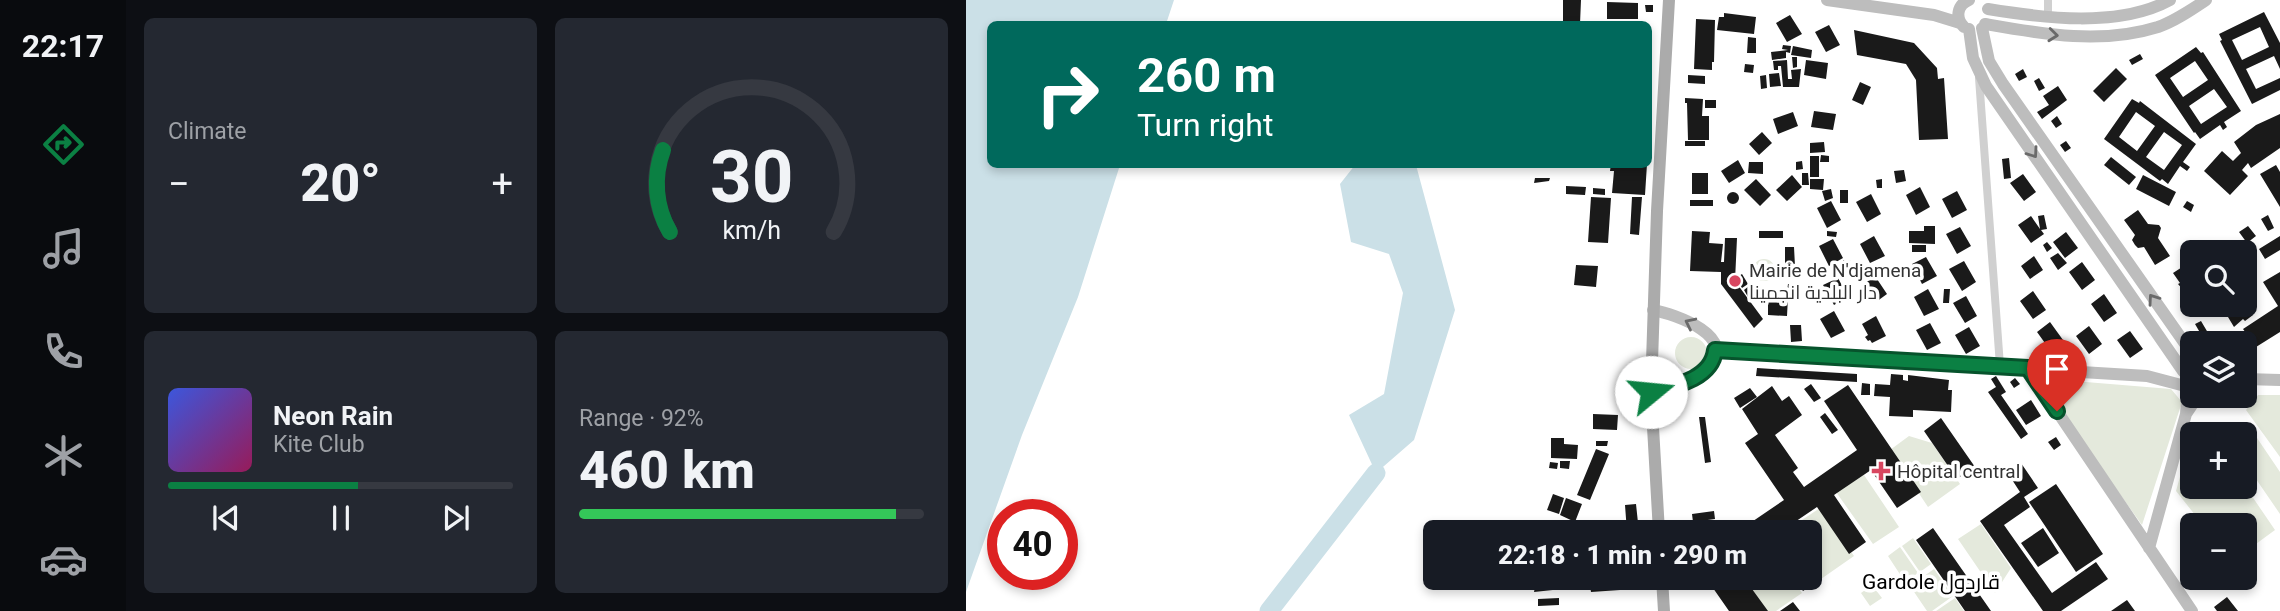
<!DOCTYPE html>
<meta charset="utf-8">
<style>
body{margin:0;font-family:Roboto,Cairo,sans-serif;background:#242831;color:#f1f3f6;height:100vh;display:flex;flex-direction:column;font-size:26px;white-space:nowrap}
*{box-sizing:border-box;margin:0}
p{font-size:23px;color:#9ea1a6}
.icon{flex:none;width:38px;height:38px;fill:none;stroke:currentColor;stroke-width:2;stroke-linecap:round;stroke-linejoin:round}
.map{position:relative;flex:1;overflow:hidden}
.side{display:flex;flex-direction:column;gap:18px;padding:18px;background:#0d0f14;width:840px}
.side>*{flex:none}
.top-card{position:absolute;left:21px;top:21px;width:665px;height:147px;border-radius:10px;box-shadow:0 4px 10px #0003;background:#00695c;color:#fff;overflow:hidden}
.fabs{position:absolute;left:1214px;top:240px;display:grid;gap:14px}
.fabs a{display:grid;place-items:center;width:77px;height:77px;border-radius:10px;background:#171b24;box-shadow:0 4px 10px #0003;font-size:35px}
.speed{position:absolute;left:21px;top:499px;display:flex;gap:14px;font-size:35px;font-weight:700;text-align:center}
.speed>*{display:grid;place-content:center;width:91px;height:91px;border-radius:50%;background:#171b24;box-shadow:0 4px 10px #0003;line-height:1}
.speed .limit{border:10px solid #d22;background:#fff;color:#111}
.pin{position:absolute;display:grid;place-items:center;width:60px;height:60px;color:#fff;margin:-72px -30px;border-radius:50% 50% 50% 0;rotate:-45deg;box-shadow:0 0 7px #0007}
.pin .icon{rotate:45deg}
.me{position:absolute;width:77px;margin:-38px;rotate:73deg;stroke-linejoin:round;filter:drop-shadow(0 0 5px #0008)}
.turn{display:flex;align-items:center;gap:24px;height:147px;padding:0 35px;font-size:32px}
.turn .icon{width:91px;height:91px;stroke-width:2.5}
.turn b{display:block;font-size:49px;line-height:60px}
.big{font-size:52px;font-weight:800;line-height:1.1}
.side .tile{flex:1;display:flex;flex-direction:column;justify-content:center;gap:10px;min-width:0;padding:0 24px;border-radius:10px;background:#242831}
.side .dial{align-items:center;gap:0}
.dial svg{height:182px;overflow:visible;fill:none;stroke:#363941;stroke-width:7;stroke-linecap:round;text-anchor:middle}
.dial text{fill:#f1f3f6;stroke:none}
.song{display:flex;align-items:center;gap:21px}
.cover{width:84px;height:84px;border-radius:10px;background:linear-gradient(135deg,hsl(230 70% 55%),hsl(330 70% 35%))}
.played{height:7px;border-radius:4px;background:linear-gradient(90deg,#0b8043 55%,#363941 55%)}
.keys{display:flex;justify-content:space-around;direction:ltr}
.heat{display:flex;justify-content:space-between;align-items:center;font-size:38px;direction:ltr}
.charge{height:10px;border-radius:5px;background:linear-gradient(90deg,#34c759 92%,#363941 0)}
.side .tiles{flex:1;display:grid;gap:18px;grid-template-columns:repeat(2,1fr)}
.trip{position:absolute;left:457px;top:520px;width:399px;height:70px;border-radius:10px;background:#171b24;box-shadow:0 4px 10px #0003;font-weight:800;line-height:70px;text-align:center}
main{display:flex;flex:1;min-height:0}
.menu{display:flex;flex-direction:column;width:126px;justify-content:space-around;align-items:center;background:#090b0e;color:#9ea1a6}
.menu .icon{width:49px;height:49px}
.menu .selected{color:#0b8043}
.menu b{font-size:32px;color:#f1f3f6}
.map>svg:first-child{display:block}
</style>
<main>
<nav class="menu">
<b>22:17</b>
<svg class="icon selected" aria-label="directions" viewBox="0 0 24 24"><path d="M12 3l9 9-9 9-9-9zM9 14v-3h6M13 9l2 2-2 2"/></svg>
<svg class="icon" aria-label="music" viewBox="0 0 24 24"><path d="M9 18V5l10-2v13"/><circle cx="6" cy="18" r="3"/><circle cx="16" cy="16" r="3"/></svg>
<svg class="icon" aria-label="phone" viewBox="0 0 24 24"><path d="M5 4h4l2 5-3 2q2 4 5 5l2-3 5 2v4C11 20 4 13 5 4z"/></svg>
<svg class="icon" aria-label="climate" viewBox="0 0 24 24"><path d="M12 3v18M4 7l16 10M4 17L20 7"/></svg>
<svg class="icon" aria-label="car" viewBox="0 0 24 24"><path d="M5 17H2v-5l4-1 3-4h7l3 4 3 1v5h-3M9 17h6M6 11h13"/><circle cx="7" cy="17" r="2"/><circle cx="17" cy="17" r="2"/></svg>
</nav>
<section class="side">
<div class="tiles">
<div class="tile"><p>Climate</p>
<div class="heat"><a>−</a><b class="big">20°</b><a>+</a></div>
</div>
<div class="tile dial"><svg viewBox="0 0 100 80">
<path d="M14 69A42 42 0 1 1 86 69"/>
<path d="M14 69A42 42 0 0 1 11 33" stroke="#0b8043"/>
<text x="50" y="56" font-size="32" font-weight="700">30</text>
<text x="50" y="72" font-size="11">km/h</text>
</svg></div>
<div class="tile">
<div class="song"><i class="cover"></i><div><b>Neon Rain</b><p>Kite Club</p></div></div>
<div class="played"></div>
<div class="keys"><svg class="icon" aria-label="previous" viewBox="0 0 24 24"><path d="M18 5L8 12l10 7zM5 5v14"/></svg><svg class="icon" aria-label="pause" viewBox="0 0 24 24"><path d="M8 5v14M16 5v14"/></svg><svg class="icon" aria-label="next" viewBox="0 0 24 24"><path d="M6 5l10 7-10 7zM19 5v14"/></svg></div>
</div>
<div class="tile"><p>Range · 92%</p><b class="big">460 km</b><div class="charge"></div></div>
</div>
</section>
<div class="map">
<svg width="1314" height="611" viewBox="0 0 1314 611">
<rect width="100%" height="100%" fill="#fff"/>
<path fill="#e4e9dc" d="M787 270a11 11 0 1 1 22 0a11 11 0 1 1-22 0Z
M709 353a16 16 0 1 1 32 0a16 16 0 1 1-32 0Z
M1071,378L1205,389L1216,402L1176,525Z
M1292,395H1314V457L1280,410Z
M1243,433L1227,434V486H1279L1309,530L1279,552V525H1237L1210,491L1226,434Z
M1289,435L1314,472V514L1279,463V442Z
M943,436L966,443L994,484L962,507L924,450Z
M898,475L933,527L907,544L870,492Z
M854,508L888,556L855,579L844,562V532L821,530Z
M1015,524L1045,568L1029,593L992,539Z
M947,538L965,564L954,572L936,546Z
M934,547L952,573L939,582L922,556Z
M968,569L987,596L966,611H961L944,586Z
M778,578H825L836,593L810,611H801Z
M906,585L916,598L904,606L895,593Z
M989,598L998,611H970Z"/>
<path fill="#cbe0e7" d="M0,0H208L200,24H24V164L154,165L112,297L56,435L0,592Z
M389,165H450L489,310L448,440L410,473L383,415L418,394L437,293L423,254L385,242L374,184Z"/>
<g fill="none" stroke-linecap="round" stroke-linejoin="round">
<path stroke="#cbe0e7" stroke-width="19" d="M303,611L410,473"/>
</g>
<path fill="#1a1a1a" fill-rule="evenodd" d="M597,0H615L614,24H597Z
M641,2L672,3V19H641Z
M679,5H687V12H680Z
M1298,12L1314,43V69L1308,56L1280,69L1290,89L1314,78V90L1286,104L1254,41L1256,40L1253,34ZM1294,27L1303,47L1276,60L1266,40Z
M758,13L790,17L788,34L751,30L753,17H758Z
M824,15L836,34L821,42L810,23Z
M730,19L749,20L748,62H746V70L728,69Z
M863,25L874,45L860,52L849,32Z
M888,30L948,43L971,68L972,79L978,78L982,139L953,140L950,80L940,64L891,55Z
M782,37L790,38V53H781Z
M817,45L825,46L824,53L820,52V58L806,60L805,52L822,50L816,49Z
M827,46L846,50L845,58L825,55Z
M1230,47L1235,53L1237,52L1275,111L1258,122L1261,127L1257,130L1254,125L1234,139L1229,132L1228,133L1189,75ZM1229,61L1242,80L1217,97L1204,78ZM1248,89L1261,107L1235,124L1223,106Z
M1174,54L1177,59L1166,65L1163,60Z
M826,57H831V67L827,68Z
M821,60L822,79H826L825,70L835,69L833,87H817L815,66H812V70H808L807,61Z
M840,60L862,63L860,79L838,75Z
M779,64L788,65L787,73L778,72Z
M1150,68L1161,79L1138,102L1127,91Z
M1057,69L1061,77L1053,81L1049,74Z
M813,73L815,86L804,87L803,74Z
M722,75L739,76V84L722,83Z
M800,75L801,88L795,89L794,76Z
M1073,78L1079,88L1073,91L1068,81Z
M894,82L905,87L897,105L886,100Z
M1092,86L1101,100L1076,119L1071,112L1083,105L1077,96Z
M719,98L737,99L736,116H743V140H722L721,103H719Z
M1166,99L1173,103L1174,101L1230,144L1217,162L1224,167L1221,171L1214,166L1202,184L1196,179L1194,181L1138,139ZM1170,112L1189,126L1171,151L1153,137ZM1198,132L1216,145L1198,170L1180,157Z
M739,100H750V108H739Z
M848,111L870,114L867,130L845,127Z
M827,112L832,126L812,134L807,119Z
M1314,114V148L1285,168L1282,163L1276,170L1282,176L1264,195L1238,171L1256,151L1267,161L1275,153L1268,142L1290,125Z
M1091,116L1096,124L1090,128L1085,121Z
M796,132L806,143L793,155L783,144Z
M719,141H739V146H719Z
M1100,141L1105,148L1099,152L1094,145Z
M858,142L859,152L844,153V143Z
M855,155L863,156V162H854Z
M844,156H853V177H844Z
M1145,157L1170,177L1163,185L1138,165Z
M1043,158L1045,178L1038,179L1036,159Z
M772,160L779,173L763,183L755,171Z
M836,161L837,169L830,170V162Z
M783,162H797V174L782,173Z
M616,164H634V168L616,166Z
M645,164H681L679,195L646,193L648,171H644Z
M1310,165L1314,172V207L1294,174Z
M938,170L940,181L930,183L928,171Z
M726,173H742V194H726Z
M836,173H842L843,185H836Z
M1057,174L1070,192L1058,201L1044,183Z
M826,175L836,187L821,201L810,190Z
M1177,175L1210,192L1203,206L1170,189Z
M569,178H584L583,181L568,183Z
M790,179L805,195L794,206L778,190Z
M844,179H858L857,190L844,189Z
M916,179V188H911L910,180Z
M600,186L620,187L619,195L600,194Z
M954,187L964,207L950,215L940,195Z
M627,188L639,189V195L627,194Z
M865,189L867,198L859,201L856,191Z
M874,190H882V203H874Z
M991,191L1001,210L986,218L976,199Z
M761 198a6 6 0 1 1 12 0a6 6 0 1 1-12 0Z
M905,194L915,214L901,222L890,202Z
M625,197L645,198L642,243L622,242Z
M666,197H676L673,235L664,234Z
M724,200H747V206H724Z
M865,201L875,220L861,228L851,208Z
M1221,201L1228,205L1225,212L1217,207Z
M1172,210L1182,224L1193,225L1195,228L1192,238L1204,256L1189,265L1178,247L1172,248L1169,245L1166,240L1169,235L1158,220Z
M1078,215L1081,229L1075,230L1078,234L1065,243L1052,225L1065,216L1074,229L1072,216Z
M1302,215L1308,228L1302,231L1295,219Z
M958,226H969V244L943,243V231H958Z
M1282,226L1290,236L1281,243L1273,232Z
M994,227L1005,246L991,254L980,234Z
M726,231L744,232L743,243L757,244L755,262H758L759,238H771L769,281L797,319L788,328L755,284V272L724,271Z
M793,231H817V238H793Z
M861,231L871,232L870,237L861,236Z
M1100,232L1112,248L1099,258L1087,242Z
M908,236L919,256L904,263L894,244Z
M1314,236V250L1299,259L1293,249Z
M867,239L877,258L863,266L853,246Z
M1081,242L1086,248L1081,252L1077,245Z
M946,245H960V252H946Z
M819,247H828L829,266H819Z
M1092,253L1101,263L1092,270L1084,258Z
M1068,256L1077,270L1064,279L1055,266Z
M960,257L971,276L956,284L946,264Z
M877,260H884L885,269L878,270Z
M998,261L1010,282L996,291L983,269Z
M1116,262L1129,280L1116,290L1103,272Z
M1224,262L1227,267V301L1212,284L1214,283L1207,273Z
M610,265L632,266L630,287L608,285Z
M1314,272V332L1290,347L1277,329L1312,306L1297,282Z
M776,274L782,284L776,288L770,278Z
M909,276L921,294L910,302L898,284Z
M872,278L882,297L868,305L857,285Z
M822,284L830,285V292H821Z
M783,286L788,293L782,297L778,290Z
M962,289L973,309L958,316L948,297Z
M978,289H984L983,303H977Z
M1067,291L1080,310L1067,319L1054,301Z
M1138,294L1151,313L1138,322L1125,304Z
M1000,296L1011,316L999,323L987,303Z
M797,297H822L821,316L802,315V305L796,304Z
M1257,304H1278L1287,315L1279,321L1277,319L1268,327L1259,312L1255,314L1251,308Z
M868,311L879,331L865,338L854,319Z
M910,316L920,336L906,343L904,340L902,341L899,337L902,335L896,324Z
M1235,321L1248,343H1240L1229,324Z
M1084,322L1097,340L1084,350L1071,332Z
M964,323L975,343L961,350L950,330Z
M824,325H835L836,341L825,342Z
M1123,326L1136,344L1123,354L1110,336Z
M1003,327L1014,346L1000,354L989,335Z
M1164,331L1177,349L1164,358L1151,340Z
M791,368L891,374V382L790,376Z
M925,374L937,375V380L942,381V375L983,380L982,390H986L985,412L947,410V417L923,416L924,397L908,396L909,384L924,385Z
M1030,376L1040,392L1035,395L1062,434L1055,439L1022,392L1030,387L1025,379Z
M1049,378L1054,384L1048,388L1044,382Z
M896,383L904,384V395H895Z
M845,384L855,398L848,402L838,389Z
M882,385L955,492L931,508L905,470L868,495L900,542L883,554L851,507L814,532H771L818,500L779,443L792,434L776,409L806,386L816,401L823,396L836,415L809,435L832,468L827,472L838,487L891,450L858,401Z
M784,388L791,397L774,408L768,398Z
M1065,400L1075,416L1060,425L1050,410Z
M859,413L872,430L866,434L854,417Z
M627,414L652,415L651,430L627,429Z
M733,417H739L745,462L739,463Z
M975,418L1009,467L991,479L958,431Z
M1090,437L1095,445L1088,450L1082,442Z
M585,438H598V444L612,445L611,459L585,458Z
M630,441H642L641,446H630Z
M630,449L643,454L624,500L611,495Z
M594,461H604L603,469L594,468Z
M584,462L592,463L591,469L583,468Z
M1055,463L1072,488L1058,497L1064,507L1038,525L1086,593L1130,562L1142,579L1095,611H1077L1014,521L1054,492L1041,472Z
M1090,484L1137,554L1110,572L1063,502Z
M587,494L598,498L593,514L581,510Z
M600,498L616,504L609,522L594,515Z
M670,504L673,532H661L659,505Z
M748,511L749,519L727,522L726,514Z
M648,527V532H619L618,529Z
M967,528L1025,611H999L950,540Z
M1077,528L1093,553L1072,567L1055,543Z
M844,563L855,579L837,591L828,578H844Z
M571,578H653L654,590L625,592L624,586L568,592Z
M740,578H778L802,611H763Z
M1261,597L1272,611H1251L1248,607Z
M593,598V605L572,606V599Z
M1161,600L1169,611H1145Z
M827,602L834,611H814Z"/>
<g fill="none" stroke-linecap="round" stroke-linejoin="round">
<path stroke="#d0d0d0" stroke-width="8" d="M1082,15V0
M1013,78L1034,366"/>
<path stroke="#bdbdbd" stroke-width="12" d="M861,0L968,15L994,23
M1022,9C1077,18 1153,28 1204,0
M1019,24C1076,34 1135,45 1192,27C1209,21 1225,10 1240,0
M998,27C989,18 991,5 1003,0
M1016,28L1023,61L1037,84L1227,355
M1003,29L1007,58L1020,86L1217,371
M749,350L1181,376L1219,386
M1062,368L1226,611
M1279,379L1314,380
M685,392C703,388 727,383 741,369C775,337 709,314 687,310
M1220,414L1232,396
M1183,548L1220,414L1222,388"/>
<path stroke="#ababab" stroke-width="12" d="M693,532L685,392L691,211L703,0
M696,578L698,611"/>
</g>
<defs><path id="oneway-chevron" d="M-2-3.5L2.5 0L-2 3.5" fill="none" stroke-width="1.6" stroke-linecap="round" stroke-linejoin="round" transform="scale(1.75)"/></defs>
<g stroke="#6a6a6a">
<use href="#oneway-chevron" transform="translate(1087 35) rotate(6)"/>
<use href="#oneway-chevron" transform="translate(1067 153) rotate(55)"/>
<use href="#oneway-chevron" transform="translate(1187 299) rotate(-125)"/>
<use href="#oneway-chevron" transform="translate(724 323) rotate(-154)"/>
</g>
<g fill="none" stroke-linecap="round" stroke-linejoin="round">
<g stroke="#07532c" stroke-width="18">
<path id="route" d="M685,392C709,386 746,379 749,350L1062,368L1091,411"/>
</g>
<use href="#route" stroke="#0b8043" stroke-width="12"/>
</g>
<g fill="#d84660" stroke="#fff" stroke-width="2.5">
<circle cx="769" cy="281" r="7"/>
<path d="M911.5 460.5h7v7h7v7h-7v7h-7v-7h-7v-7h7z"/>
</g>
<g text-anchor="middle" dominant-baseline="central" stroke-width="7" stroke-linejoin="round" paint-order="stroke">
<g font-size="19" fill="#333" stroke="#fff" text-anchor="start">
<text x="783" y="270">Mairie de N'djamena<tspan x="783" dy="22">دار البلدية انجمينا</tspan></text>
<text x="931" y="471">Hôpital central</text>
</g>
<g font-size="21" fill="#000" stroke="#fff">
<text x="965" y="582">Gardole قاردول</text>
</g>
</g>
</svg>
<div class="fabs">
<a><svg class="icon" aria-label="search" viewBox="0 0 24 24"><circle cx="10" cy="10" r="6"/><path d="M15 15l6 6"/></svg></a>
<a><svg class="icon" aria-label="layers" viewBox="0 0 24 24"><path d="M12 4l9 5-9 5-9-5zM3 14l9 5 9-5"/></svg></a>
<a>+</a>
<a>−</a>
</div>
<div class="speed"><div class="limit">40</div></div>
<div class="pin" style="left:1091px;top:411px;background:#d93025"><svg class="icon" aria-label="arrive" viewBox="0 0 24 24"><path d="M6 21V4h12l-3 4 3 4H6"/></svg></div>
<svg class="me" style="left:685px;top:392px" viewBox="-20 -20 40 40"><circle r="19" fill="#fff"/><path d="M0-13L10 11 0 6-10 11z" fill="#0b8043"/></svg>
<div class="trip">22:18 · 1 min · 290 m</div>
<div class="top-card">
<div class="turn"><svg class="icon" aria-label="right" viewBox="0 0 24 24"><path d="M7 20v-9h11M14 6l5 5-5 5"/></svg><div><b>260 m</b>Turn right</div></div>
</div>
</div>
</main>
